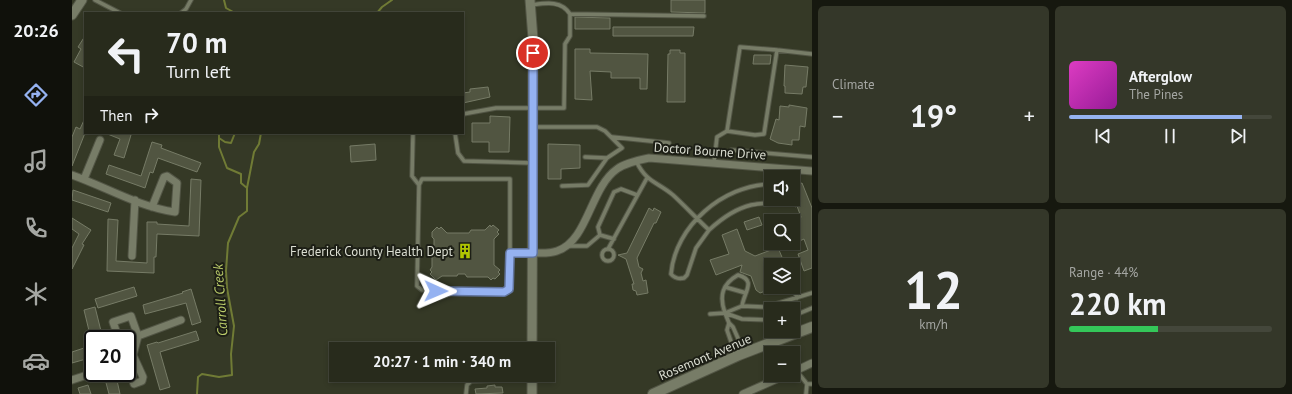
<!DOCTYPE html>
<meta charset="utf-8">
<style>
body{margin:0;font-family:"PT Sans",sans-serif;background:#343729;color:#f1f3f6;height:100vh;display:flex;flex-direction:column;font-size:15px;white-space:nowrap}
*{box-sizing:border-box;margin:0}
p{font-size:13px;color:#a5a7a3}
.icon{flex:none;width:22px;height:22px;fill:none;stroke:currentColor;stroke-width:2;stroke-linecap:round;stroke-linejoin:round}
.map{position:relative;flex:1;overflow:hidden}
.side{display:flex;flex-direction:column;gap:6px;padding:6px;background:#16180f;width:480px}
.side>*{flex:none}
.banner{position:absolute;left:12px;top:12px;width:380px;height:122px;border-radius:0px;box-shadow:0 2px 6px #0003,0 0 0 1px #44473b;background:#282b1c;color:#f1f3f6;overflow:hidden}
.buttons{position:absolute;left:692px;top:170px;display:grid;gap:8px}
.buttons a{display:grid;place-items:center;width:36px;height:36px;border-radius:0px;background:#282b1c;box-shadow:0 2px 6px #0003,0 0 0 1px #44473b;font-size:20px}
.speed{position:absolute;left:12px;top:330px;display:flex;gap:8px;font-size:20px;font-weight:700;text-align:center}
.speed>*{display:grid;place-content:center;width:52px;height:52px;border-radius:50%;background:#282b1c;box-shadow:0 2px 6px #0003,0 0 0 1px #44473b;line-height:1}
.speed .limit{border:2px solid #111;border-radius:6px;background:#fff;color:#111}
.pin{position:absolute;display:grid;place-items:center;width:34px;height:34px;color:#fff;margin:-17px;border:2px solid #fff;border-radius:50%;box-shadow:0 1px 4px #0007}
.me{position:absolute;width:44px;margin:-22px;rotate:91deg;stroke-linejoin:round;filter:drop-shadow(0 0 3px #0008)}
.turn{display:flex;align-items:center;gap:14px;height:84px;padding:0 16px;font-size:18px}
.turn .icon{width:52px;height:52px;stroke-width:2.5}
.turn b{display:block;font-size:28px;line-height:34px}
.then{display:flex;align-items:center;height:38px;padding:0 16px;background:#0003;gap:8px;font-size:15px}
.big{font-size:30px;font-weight:700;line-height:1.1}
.side .tile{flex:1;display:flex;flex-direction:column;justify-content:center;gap:6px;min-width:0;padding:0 14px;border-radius:6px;background:#343729}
.side .dial{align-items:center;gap:0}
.dial b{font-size:52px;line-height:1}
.song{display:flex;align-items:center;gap:12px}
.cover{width:48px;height:48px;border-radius:6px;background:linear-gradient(135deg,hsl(310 70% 55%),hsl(300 70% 35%))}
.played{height:4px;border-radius:2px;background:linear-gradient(90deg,#95b2f1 85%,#44473b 85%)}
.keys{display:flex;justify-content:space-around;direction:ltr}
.heat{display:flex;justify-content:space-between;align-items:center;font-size:22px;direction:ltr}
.charge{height:6px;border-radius:3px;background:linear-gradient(90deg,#34c759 44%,#44473b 0)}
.side .tiles{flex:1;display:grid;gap:6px;grid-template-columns:repeat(2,1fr)}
.trip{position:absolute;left:257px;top:342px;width:226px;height:40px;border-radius:0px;background:#282b1c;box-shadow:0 2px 6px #0003,0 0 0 1px #44473b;font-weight:700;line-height:40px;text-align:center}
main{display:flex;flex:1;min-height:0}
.dock{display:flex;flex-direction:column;width:72px;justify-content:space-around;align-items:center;background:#10110b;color:#a5a7a3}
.dock .icon{width:28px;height:28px}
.dock .on{color:#95b2f1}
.dock b{font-size:18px;color:#f1f3f6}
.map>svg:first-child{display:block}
</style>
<main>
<nav class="dock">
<b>20:26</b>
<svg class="icon on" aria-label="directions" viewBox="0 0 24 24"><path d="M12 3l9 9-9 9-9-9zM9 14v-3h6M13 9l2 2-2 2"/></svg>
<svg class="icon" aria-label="music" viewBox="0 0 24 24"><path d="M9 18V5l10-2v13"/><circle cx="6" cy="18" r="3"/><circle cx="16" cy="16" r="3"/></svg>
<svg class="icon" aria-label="phone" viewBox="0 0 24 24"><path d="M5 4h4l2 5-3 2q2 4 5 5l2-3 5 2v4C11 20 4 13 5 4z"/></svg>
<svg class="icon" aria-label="climate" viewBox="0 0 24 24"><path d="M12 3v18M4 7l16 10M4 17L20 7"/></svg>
<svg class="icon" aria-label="car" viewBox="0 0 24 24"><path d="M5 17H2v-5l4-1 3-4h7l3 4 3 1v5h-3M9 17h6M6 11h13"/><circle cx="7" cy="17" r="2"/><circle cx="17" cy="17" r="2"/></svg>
</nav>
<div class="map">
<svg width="740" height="394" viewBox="0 0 740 394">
<rect width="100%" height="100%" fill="#353926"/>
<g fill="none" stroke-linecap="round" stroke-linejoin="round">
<path stroke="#707b35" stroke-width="2" d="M152,0L154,8L163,13
M305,13L310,7L320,0
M147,133V138
M163,133L159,143L153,142L147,138V147L155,168L169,174V183L175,188
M125,394L126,377L130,374L147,377L160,375L159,354L162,326L155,288L154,271L156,243L167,217L175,211V188L182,152L187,144L189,133"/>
</g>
<path fill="#515541" stroke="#767b66" d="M599,0H633V13L599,12Z
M503,17L538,18V29H503Z
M541,27H622L621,36H541Z
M13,36V68L2,62L9,49L6,47Z
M503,49H518V53L576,54L575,89H568V78H539V72L518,71L520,100L503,99Z
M598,50H608V53H613V102H595L596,54H598Z
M682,55H699L698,64H681Z
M713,65L736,67L734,87H731L730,94L713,93V86H712Z
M416,87L418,97L391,103V93L398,92V89Z
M717,105L735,108L733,127L728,126L727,140H720V145L706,143L698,139L704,119L707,120L708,106L717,107Z
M418,116L438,117L437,152H417V142H400V123H418Z
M13,118V133L0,166V137L4,127L8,129Z
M33,133H53L59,135L52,158L42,155L48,139Z
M80,142L90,145L89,148L129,163L125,172L86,158L81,173L78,172L73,188L34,174L37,165L69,176Z
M303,144L304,160L279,162L278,146Z
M476,144L508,145V168L489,169V179H476Z
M119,179L129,180L127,236L85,234L84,257H82V273L35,271L36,219L46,220L44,261L75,263V222H85V224L117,226Z
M730,183L740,208V268L732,271L726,254L736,250L732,239L707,250L712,262L705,265H699V267L694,269L699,283V289L688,293L684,290L679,276L668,272L670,265L644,275L638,260L657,254L650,235L665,229L673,251L683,256L699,250L697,243H721V227L725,226L726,222L729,217L725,206L723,207L721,202L723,201L721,195V186Z
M1,190L39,203L36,212L0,200Z
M577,208L581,211L582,208L589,212L584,223H582L565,258L567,267L571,269L569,273L571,281L574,280L576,293L565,295L564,291L561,290L560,284H562L554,259L546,255L555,253Z
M687,217L690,225L675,230L672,222Z
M0,218L19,230L10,244L12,245L0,269V248L7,234L0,229Z
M418,225L419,227L421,225L427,230L425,232L427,234L422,239V265L428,270L426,272L428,274L423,279L421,278L419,280L416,277H395L393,274H386L385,276H370L364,280L358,274L360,272L358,270L360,267V256L365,251L362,248V239L360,237V232L365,227L367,229L369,227L375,233H397L399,230H413Z
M62,287L65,296L26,308L23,299Z
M119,289L129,322L120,325L114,303L73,314L71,305L111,293L110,292Z
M23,307L31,339H19L12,310Z
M124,331L127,340L88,352L98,387L88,390L75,345L85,342L86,343Z
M21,345V357L0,363V352Z
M44,376L48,394H37L33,379Z
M16,385L19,394H8L6,388Z
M423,385V387H430L431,393L404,394L403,389L415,388V386Z"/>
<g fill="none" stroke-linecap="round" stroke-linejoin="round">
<g stroke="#525545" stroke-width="5.5">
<path id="service" d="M23,0L48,13
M109,13L114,9L119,0
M498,14L632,16
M705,50L740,54
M391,114L424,108H492L493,44L498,36V14C489,0 474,3 459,5
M462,127H525L533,131L550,148L535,158L516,185L490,186
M341,133L340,176L347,185L345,286L350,290L432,292L437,289L438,253H459
M383,133L386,153L392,161L460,163
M540,137L597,143
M659,150L740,157
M513,157L535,158
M564,161C575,183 584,181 601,195C613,206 625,219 637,230L624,248L615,275L612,278C607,279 603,279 599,274C603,226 651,185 699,184
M642,162L645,137L655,131L683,135L692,134L705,50L668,47L655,131
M708,168V177
M347,185L350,179H438V253
M637,230C649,219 662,209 679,205C687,203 699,204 706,199
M542,239L528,235L526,227L542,192L549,189L565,195
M497,246H515L528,235
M530 255a6 6 0 1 1 12 0a6 6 0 1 1-12 0Z
M536,249L575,178
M653,287L674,293
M721,287L725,298
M670,306C672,292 685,280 666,275C650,284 647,296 653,313L670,319L699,320
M653,313L670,306L694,307L740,293
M638,314L653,313L657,323
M721,316L740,308
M664,356L655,330L657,323L661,327L672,352
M724,370L735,384
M394,394L395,385L399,381L430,380
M734,394L735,384H740"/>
</g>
<g stroke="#525545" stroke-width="9">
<path id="minor" d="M0,175C34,187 67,207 103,212L105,183L95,176L92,177L80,207
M12,179L28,140
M461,253C469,253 477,254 485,251C516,241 518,188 545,169C553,163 567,160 577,158L740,171
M60,256L63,200
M66,336L109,320
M47,339L41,322L59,316L66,336L61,355L71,377L70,381L62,384L55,365
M721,372L740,363
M0,380L21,373
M671,394L714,375"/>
</g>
<g stroke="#525545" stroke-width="11">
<path id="tertiary" d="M458,0L461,39L460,349
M0,15L10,0
M460,394V375"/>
</g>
<g stroke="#525545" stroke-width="12">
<path id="secondary" d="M581,394L667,355L740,327"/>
</g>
<use href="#service" stroke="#777c67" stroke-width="3.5"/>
<use href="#minor" stroke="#777c67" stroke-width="7"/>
<use href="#tertiary" stroke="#777c67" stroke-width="9"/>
<use href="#secondary" stroke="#777c67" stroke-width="10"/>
</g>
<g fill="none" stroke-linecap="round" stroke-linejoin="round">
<g stroke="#61749d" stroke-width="10">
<path id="route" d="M364,291L432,292L437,289L438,253H461V53"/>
</g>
<use href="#route" stroke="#95b2f1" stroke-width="7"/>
</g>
<defs>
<g id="building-bare" transform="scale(1.2)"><path d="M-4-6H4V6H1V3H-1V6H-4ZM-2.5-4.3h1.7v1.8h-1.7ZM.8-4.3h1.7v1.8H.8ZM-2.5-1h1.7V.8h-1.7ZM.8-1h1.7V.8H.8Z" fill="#b0c502" stroke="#1d1f16" stroke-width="2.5" paint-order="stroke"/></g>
</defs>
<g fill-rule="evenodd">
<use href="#building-bare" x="393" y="251"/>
</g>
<g text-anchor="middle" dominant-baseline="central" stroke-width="4" stroke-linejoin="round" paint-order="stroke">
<g font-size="13" fill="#dbded2" stroke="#1d1f16">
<text transform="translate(638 151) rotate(4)">Doctor Bourne Drive</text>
<text transform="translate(633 357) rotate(-23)">Rosemont Avenue</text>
</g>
<g font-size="13" fill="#dbded2" stroke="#1d1f16" text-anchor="end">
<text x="381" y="251">Frederick County Health Dept</text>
</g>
<g font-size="14" font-style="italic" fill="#bbcc6a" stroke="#1d1f16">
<text transform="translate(148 300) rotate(-94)">Carroll Creek</text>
</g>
</g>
</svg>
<div class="buttons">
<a><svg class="icon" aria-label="sound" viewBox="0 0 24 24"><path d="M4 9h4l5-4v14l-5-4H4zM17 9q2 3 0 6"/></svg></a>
<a><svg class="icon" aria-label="search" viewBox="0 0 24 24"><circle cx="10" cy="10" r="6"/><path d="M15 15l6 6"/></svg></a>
<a><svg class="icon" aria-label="layers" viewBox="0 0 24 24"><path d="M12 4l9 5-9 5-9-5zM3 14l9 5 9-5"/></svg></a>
<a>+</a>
<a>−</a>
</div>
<div class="speed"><div class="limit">20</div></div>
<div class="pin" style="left:461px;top:53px;background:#d93025"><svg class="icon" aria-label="arrive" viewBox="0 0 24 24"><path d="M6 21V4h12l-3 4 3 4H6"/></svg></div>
<svg class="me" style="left:364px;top:291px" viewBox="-20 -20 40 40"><path d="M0-17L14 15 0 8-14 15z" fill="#95b2f1" stroke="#fff" stroke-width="4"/></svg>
<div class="trip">20:27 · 1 min · 340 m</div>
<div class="banner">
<div class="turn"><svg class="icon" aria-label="left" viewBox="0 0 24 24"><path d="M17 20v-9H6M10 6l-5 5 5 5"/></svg><div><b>70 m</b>Turn left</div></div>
<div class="then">Then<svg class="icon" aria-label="right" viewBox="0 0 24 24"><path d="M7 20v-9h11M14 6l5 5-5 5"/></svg></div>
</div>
</div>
<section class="side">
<div class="tiles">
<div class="tile"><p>Climate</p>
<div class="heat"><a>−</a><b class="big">19°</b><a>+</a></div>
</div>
<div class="tile">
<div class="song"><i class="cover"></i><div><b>Afterglow</b><p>The Pines</p></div></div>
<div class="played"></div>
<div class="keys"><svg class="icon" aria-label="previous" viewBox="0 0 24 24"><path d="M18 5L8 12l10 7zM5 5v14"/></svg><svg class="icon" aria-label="pause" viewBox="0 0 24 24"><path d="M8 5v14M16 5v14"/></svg><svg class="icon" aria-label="next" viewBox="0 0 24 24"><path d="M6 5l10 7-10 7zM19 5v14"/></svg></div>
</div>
<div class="tile dial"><b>12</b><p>km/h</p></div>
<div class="tile"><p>Range · 44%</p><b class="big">220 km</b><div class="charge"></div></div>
</div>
</section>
</main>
